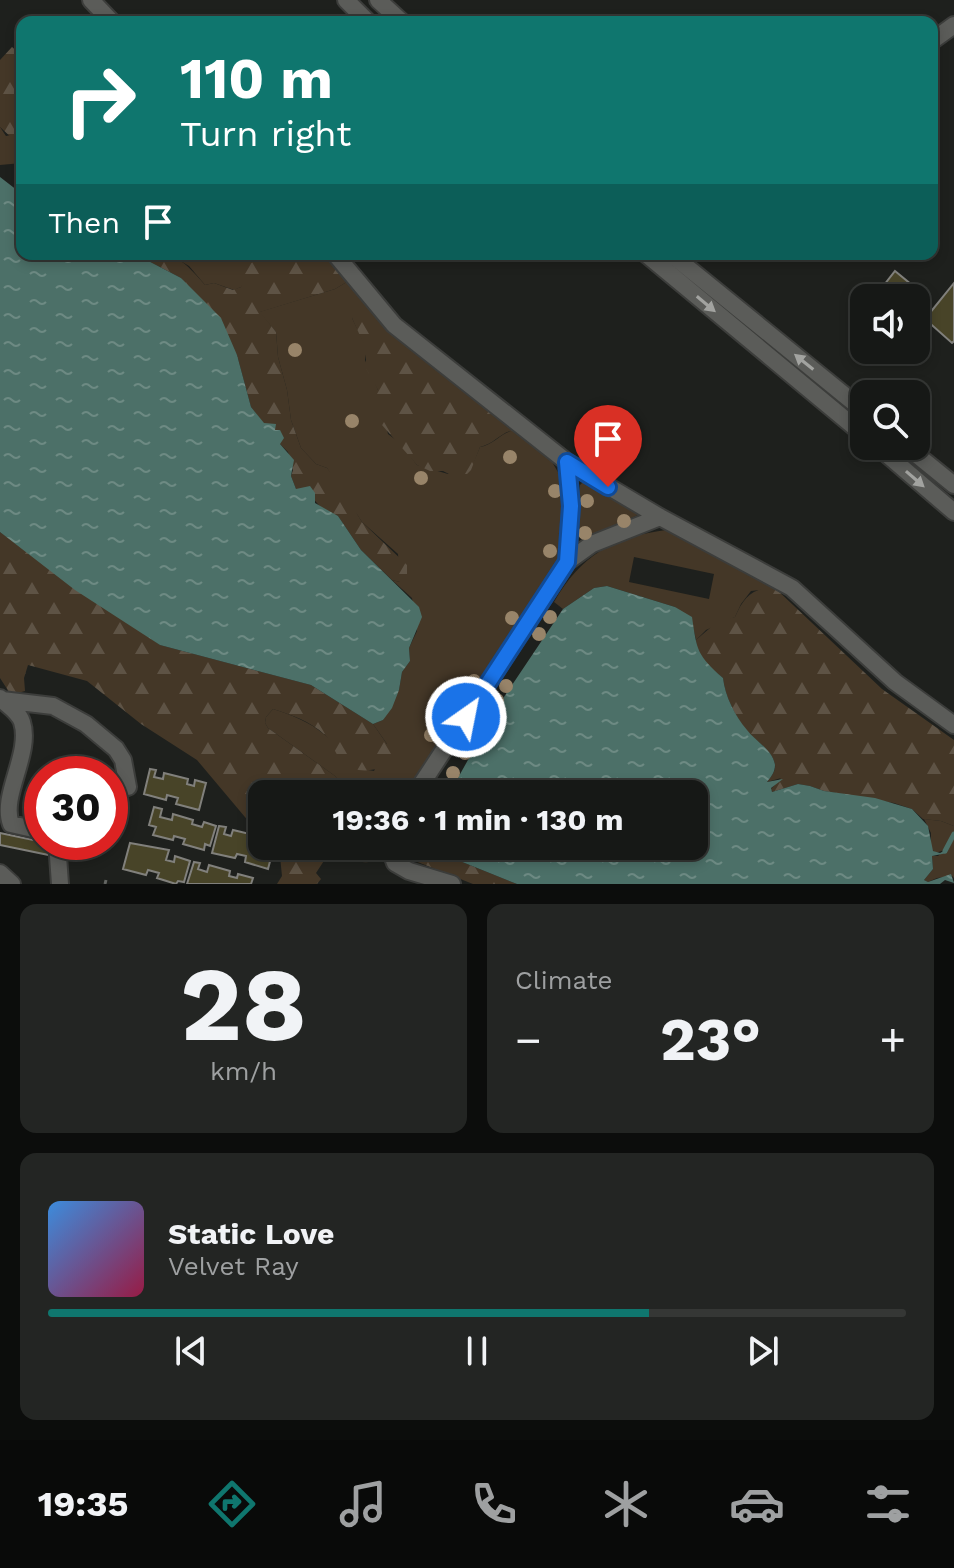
<!DOCTYPE html>
<meta charset="utf-8">
<style>
body{margin:0;font-family:"Work Sans",sans-serif;background:#232523;color:#f1f3f6;height:100vh;display:flex;flex-direction:column;font-size:30px;white-space:nowrap}
*{box-sizing:border-box;margin:0}
p{font-size:26px;color:#9ea0a1}
.icon{flex:none;width:44px;height:44px;fill:none;stroke:currentColor;stroke-width:2;stroke-linecap:round;stroke-linejoin:round}
.map{position:relative;height:884px;overflow:hidden}
.drawer{display:flex;flex-direction:column;gap:20px;padding:20px;background:#0c0d0c;flex:1}
.drawer>*{flex:none}
.banner{position:absolute;left:16px;top:16px;width:922px;height:244px;border-radius:16px;box-shadow:0 4px 12px #0003,0 0 0 2px #353735;background:#0f766e;color:#fff;overflow:hidden}
.tools{position:absolute;left:850px;top:284px;display:grid;gap:16px}
.tools a{display:grid;place-items:center;width:80px;height:80px;border-radius:16px;background:#161816;box-shadow:0 4px 12px #0003,0 0 0 2px #353735;font-size:40px}
.speed{position:absolute;left:24px;top:756px;display:flex;gap:16px;font-size:40px;font-weight:700;text-align:center}
.speed>*{display:grid;place-content:center;width:104px;height:104px;border-radius:50%;background:#161816;box-shadow:0 4px 12px #0003,0 0 0 2px #353735;line-height:1}
.speed .limit{border:12px solid #d22;background:#fff;color:#111}
.pin{position:absolute;display:grid;place-items:center;width:68px;height:68px;color:#fff;margin:-82px -34px;border-radius:50% 50% 50% 0;rotate:-45deg;box-shadow:0 0 8px #0007}
.pin .icon{rotate:45deg}
.me{position:absolute;width:88px;margin:-44px;rotate:33deg;stroke-linejoin:round;filter:drop-shadow(0 0 6px #0008)}
.turn{display:flex;align-items:center;gap:28px;height:168px;padding:0 32px;font-size:36px}
.turn .icon{width:104px;height:104px;stroke-width:2.5}
.turn b{display:block;font-size:56px;line-height:68px}
.then{display:flex;align-items:center;height:76px;padding:0 32px;background:#0003;gap:16px;font-size:30px}
.big{font-size:60px;font-weight:700;line-height:1.1}
.drawer .widget{flex:1;display:flex;flex-direction:column;justify-content:center;gap:12px;min-width:0;padding:0 28px;border-radius:16px;background:#232523}
.drawer .dial{align-items:center;gap:0}
.dial b{font-size:104px;line-height:1}
.song{display:flex;align-items:center;gap:24px}
.cover{width:96px;height:96px;border-radius:12px;background:linear-gradient(135deg,hsl(210 70% 55%),hsl(340 70% 35%))}
.played{height:8px;border-radius:4px;background:linear-gradient(90deg,#0f766e 70%,#353735 70%)}
.keys{display:flex;justify-content:space-around;direction:ltr}
.heat{display:flex;justify-content:space-between;align-items:center;font-size:44px;direction:ltr}
.drawer .tiles{flex:1;display:grid;gap:20px;grid-template-columns:1fr 1fr}
.widget:last-child{grid-column:span 2}
.trip{position:absolute;left:248px;top:780px;width:460px;height:80px;border-radius:16px;background:#161816;box-shadow:0 4px 12px #0003,0 0 0 2px #353735;font-weight:700;line-height:80px;text-align:center}
.menu{display:flex;height:128px;justify-content:space-around;align-items:center;background:#090a09;color:#9ea0a1}
.menu .icon{width:56px;height:56px}
.menu .current{color:#0f766e}
.menu b{font-size:36px;color:#f1f3f6}
.map>svg:first-child{display:block}
</style>
<div class="map">
<svg width="954" height="884" viewBox="0 0 954 884">
<defs>
<pattern id="forest-firs" width="22" height="20" patternUnits="userSpaceOnUse" patternTransform="scale(2)"><rect width="22" height="20" fill="#443727"/><path d="M5 1l3.5 6h-7zM16 11l3.5 6h-7z" fill="#5e5345"/></pattern>
<pattern id="water-ripples" width="26" height="14" patternUnits="userSpaceOnUse" patternTransform="scale(2)"><rect width="26" height="14" fill="#4c7068"/><path d="M2 4q2-2 4 0t4 0M15 11q2-2 4 0t4 0" fill="none" stroke="#6d8a83"/></pattern>
</defs>
<rect width="100%" height="100%" fill="#1e201d"/>
<path fill="#443727" fill-rule="evenodd" d="M22,101V163L0,165V127L6,136L21,133C15,118 11,114 22,101Z
M169,254H262L241,287L234,290L214,283L205,285L189,266Z
M350,280L367,305L352,318L367,349L365,360L378,390L388,434L400,443L417,465L448,474L474,461L480,447C494,445 501,432 515,430L551,460L563,481L569,526L558,565L412,794H349L335,776L268,728L265,723L266,717L273,709C292,715 310,722 325,735C349,757 332,765 374,771L387,744L373,724L383,720L399,690L402,672L410,661L409,648L417,631L412,598L392,580L400,582L398,554L362,522L327,468L316,464L301,448L291,420L287,390L278,357L276,332L259,312L335,289Z
M583,482L638,511V515L582,541L579,527L580,485Z
M666,530L680,532L775,588L751,591L741,604L735,617L706,630L696,640L694,631L675,607L607,586L594,588L563,609L554,602C581,555 613,537 666,530ZM634,557L714,574L709,599L629,582Z
M924,819L941,821L954,826V878L952,876L937,878L928,882L924,880L933,869L932,856H938L944,850L936,853L931,849V833Z"/>
<path fill="url(#forest-firs)" d="M12,47L22,55V101L14,111V118L22,133L14,140L0,127V60Z
M135,254C175,254 178,254 205,285L214,283L233,290L241,287L245,266L259,259L262,254H326L350,280L335,289L260,312L276,332L278,357L287,390L291,420L301,448L316,464L327,468L355,503L357,514L362,522L407,565V578L400,582L392,580L361,550L338,516L323,510L305,489H296L291,476L293,470L288,452L280,444L275,430L264,424L251,407L237,355L181,278Z
M367,305L428,364L515,430C500,432 495,444 480,447L471,470L465,476L457,478L443,471H430L417,465L375,417L371,400L378,390L366,368V349L352,318L354,308Z
M0,532L160,645L311,685L373,724L391,750V763C377,771 356,775 343,762C335,755 333,743 325,735C310,721 292,715 273,709L266,717L265,723L268,728L335,776L349,794H262V830L250,823L197,760L141,724L87,681L28,665L24,678L25,691L11,695L0,678Z
M770,587L775,588L882,689L954,740V826L941,821L923,819L912,809L894,803L824,791L810,786L798,784L772,792L771,789L781,778L767,782C771,777 776,771 775,765C773,750 755,741 746,730C735,716 725,696 723,678C710,667 697,658 696,640L717,622L735,617C743,599 750,590 770,587Z
M279,846H382L383,854C359,874 352,852 331,850L316,873L321,879L317,884H277L282,876Z
M402,846H433L440,853L517,884H473L415,861Z"/>
<path fill="url(#water-ripples)" d="M0,177L22,194V254H135L181,278L221,318L237,355L251,407L264,423L276,424L275,430H280L284,438L280,444L294,460L291,476L296,489L310,486L315,493V503L338,516L361,550L419,607L422,617L409,648L410,661L402,672L399,690L392,708L383,720L373,724L311,685L160,645L75,590L0,532Z
M607,586L675,607L692,617C697,651 697,655 723,678C725,696 735,716 747,730C755,741 773,750 775,765C775,772 771,777 767,782L783,779L771,788L772,792L798,784L810,786L824,791L875,798L912,809L928,826L933,851L940,853L946,850L947,853L932,856L933,869L924,880L928,882L951,874L954,883L945,880L940,884H517L440,853L433,846H694V794H449L498,706L563,609L594,588Z"/>
<g fill="none" stroke-linecap="round" stroke-linejoin="round">
<path stroke="#4c7068" stroke-width="5" d="M945,851L954,834"/>
</g>
<path fill="#484428" stroke="#81807c" stroke-width="2" d="M895,271L918,290L912,298H874Z
M954,283V341L952,343L925,319Z
M150,769L156,770L154,777L163,779L164,773L188,779L187,784L194,786L195,780L206,783L199,810L176,804L178,798L167,795L166,800L144,794Z
M154,807L162,809L160,817L172,820L173,814L193,820L192,824L202,827L204,822L216,826L210,846L205,844L204,850L183,844L185,839L174,836L173,840L153,835L156,827L149,825Z
M219,826L226,827L224,834L231,836L233,830L258,836L257,842L262,843V846H274L268,869L245,862L246,856L237,854L235,858L212,853Z
M0,833L76,849L73,860L0,845Z
M130,843L169,850L166,860L174,862L175,856L190,861L184,882L178,881L176,884L157,878L159,873L148,870L146,875L123,869Z
M194,862L200,863L198,869L207,872L209,865L230,871L229,876L237,878L238,874L253,878L251,884H187Z"/>
<g fill="none" stroke-linecap="round" stroke-linejoin="round">
<g stroke="#3c3d3b" stroke-width="20">
<path id="street" d="M91,0L112,22
M346,0L368,22
M378,0L402,22
M932,41L954,25
M335,254L394,325L567,462L660,517L792,588L895,682L954,725
M646,254L864,435
M671,254L864,411
M877,446L954,512
M906,446L954,485
M567,462L571,506L567,562
M0,698C7,705 19,712 22,722C32,753 0,796 11,824L42,831
M2,700L53,706L86,724L116,749L123,760L128,787
M415,794L567,562L592,544L660,517
M57,842L60,884
M389,846L395,863L409,871L452,884
M0,873L12,884"/>
</g>
<path stroke="#636562" stroke-width="3" stroke-dasharray="6 6" stroke-linecap="butt" d="M105,884L106,880"/>
<use href="#street" stroke="#5b5c59" stroke-width="16"/>
</g>
<g fill="#988469">
<circle cx="295" cy="350" r="7"/>
<circle cx="352" cy="421" r="7"/>
<circle cx="510" cy="457" r="7"/>
<circle cx="421" cy="478" r="7"/>
<circle cx="555" cy="491" r="7"/>
<circle cx="587" cy="501" r="7"/>
<circle cx="624" cy="521" r="7"/>
<circle cx="585" cy="533" r="7"/>
<circle cx="550" cy="551" r="7"/>
<circle cx="550" cy="617" r="7"/>
<circle cx="512" cy="618" r="7"/>
<circle cx="539" cy="634" r="7"/>
<circle cx="474" cy="681" r="7"/>
<circle cx="506" cy="686" r="7"/>
<circle cx="497" cy="700" r="7"/>
<circle cx="488" cy="714" r="7"/>
<circle cx="431" cy="735" r="7"/>
<circle cx="474" cy="739" r="7"/>
<circle cx="465" cy="753" r="7"/>
<circle cx="453" cy="773" r="7"/>
</g>
<defs><path id="oneway-solid" d="M-6-.8H1V-3.2L6.5 0L1 3.2V.8H-6Z" transform="scale(2)"/></defs>
<g fill="#a2a3a0">
<use href="#oneway-solid" transform="translate(706 304) rotate(40)"/>
<use href="#oneway-solid" transform="translate(804 362) rotate(-141)"/>
<use href="#oneway-solid" transform="translate(915 479) rotate(41)"/>
</g>
<g fill="none" stroke-linecap="round" stroke-linejoin="round">
<g stroke="#114b97" stroke-width="20">
<path id="route" d="M466,717L567,562L571,506L567,462L608,487"/>
</g>
<use href="#route" stroke="#1a73e8" stroke-width="14"/>
</g>
</svg>
<div class="tools">
<a><svg class="icon" aria-label="sound" viewBox="0 0 24 24"><path d="M4 9h4l5-4v14l-5-4H4zM17 9q2 3 0 6"/></svg></a>
<a><svg class="icon" aria-label="search" viewBox="0 0 24 24"><circle cx="10" cy="10" r="6"/><path d="M15 15l6 6"/></svg></a>
</div>
<div class="speed"><div class="limit">30</div></div>
<div class="pin" style="left:608px;top:487px;background:#d93025"><svg class="icon" aria-label="arrive" viewBox="0 0 24 24"><path d="M6 21V4h12l-3 4 3 4H6"/></svg></div>
<svg class="me" style="left:466px;top:717px" viewBox="-20 -20 40 40"><circle r="17" fill="#1a73e8" stroke="#fff" stroke-width="3"/><path d="M0-11L8 9 0 5-8 9z" fill="#fff"/></svg>
<div class="trip">19:36 · 1 min · 130 m</div>
<div class="banner">
<div class="turn"><svg class="icon" aria-label="right" viewBox="0 0 24 24"><path d="M7 20v-9h11M14 6l5 5-5 5"/></svg><div><b>110 m</b>Turn right</div></div>
<div class="then">Then<svg class="icon" aria-label="arrive" viewBox="0 0 24 24"><path d="M6 21V4h12l-3 4 3 4H6"/></svg></div>
</div>
</div>
<section class="drawer">
<div class="tiles">
<div class="widget dial"><b>28</b><p>km/h</p></div>
<div class="widget"><p>Climate</p>
<div class="heat"><a>−</a><b class="big">23°</b><a>+</a></div>
</div>
<div class="widget">
<div class="song"><i class="cover"></i><div><b>Static Love</b><p>Velvet Ray</p></div></div>
<div class="played"></div>
<div class="keys"><svg class="icon" aria-label="previous" viewBox="0 0 24 24"><path d="M18 5L8 12l10 7zM5 5v14"/></svg><svg class="icon" aria-label="pause" viewBox="0 0 24 24"><path d="M8 5v14M16 5v14"/></svg><svg class="icon" aria-label="next" viewBox="0 0 24 24"><path d="M6 5l10 7-10 7zM19 5v14"/></svg></div>
</div>
</div>
</section>
<nav class="menu">
<b>19:35</b>
<svg class="icon current" aria-label="directions" viewBox="0 0 24 24"><path d="M12 3l9 9-9 9-9-9zM9 14v-3h6M13 9l2 2-2 2"/></svg>
<svg class="icon" aria-label="music" viewBox="0 0 24 24"><path d="M9 18V5l10-2v13"/><circle cx="6" cy="18" r="3"/><circle cx="16" cy="16" r="3"/></svg>
<svg class="icon" aria-label="phone" viewBox="0 0 24 24"><path d="M5 4h4l2 5-3 2q2 4 5 5l2-3 5 2v4C11 20 4 13 5 4z"/></svg>
<svg class="icon" aria-label="climate" viewBox="0 0 24 24"><path d="M12 3v18M4 7l16 10M4 17L20 7"/></svg>
<svg class="icon" aria-label="car" viewBox="0 0 24 24"><path d="M5 17H2v-5l4-1 3-4h7l3 4 3 1v5h-3M9 17h6M6 11h13"/><circle cx="7" cy="17" r="2"/><circle cx="17" cy="17" r="2"/></svg>
<svg class="icon" aria-label="filters" viewBox="0 0 24 24"><path d="M4 7h16M4 17h16"/><circle cx="9" cy="7" r="2"/><circle cx="15" cy="17" r="2"/></svg>
</nav>
